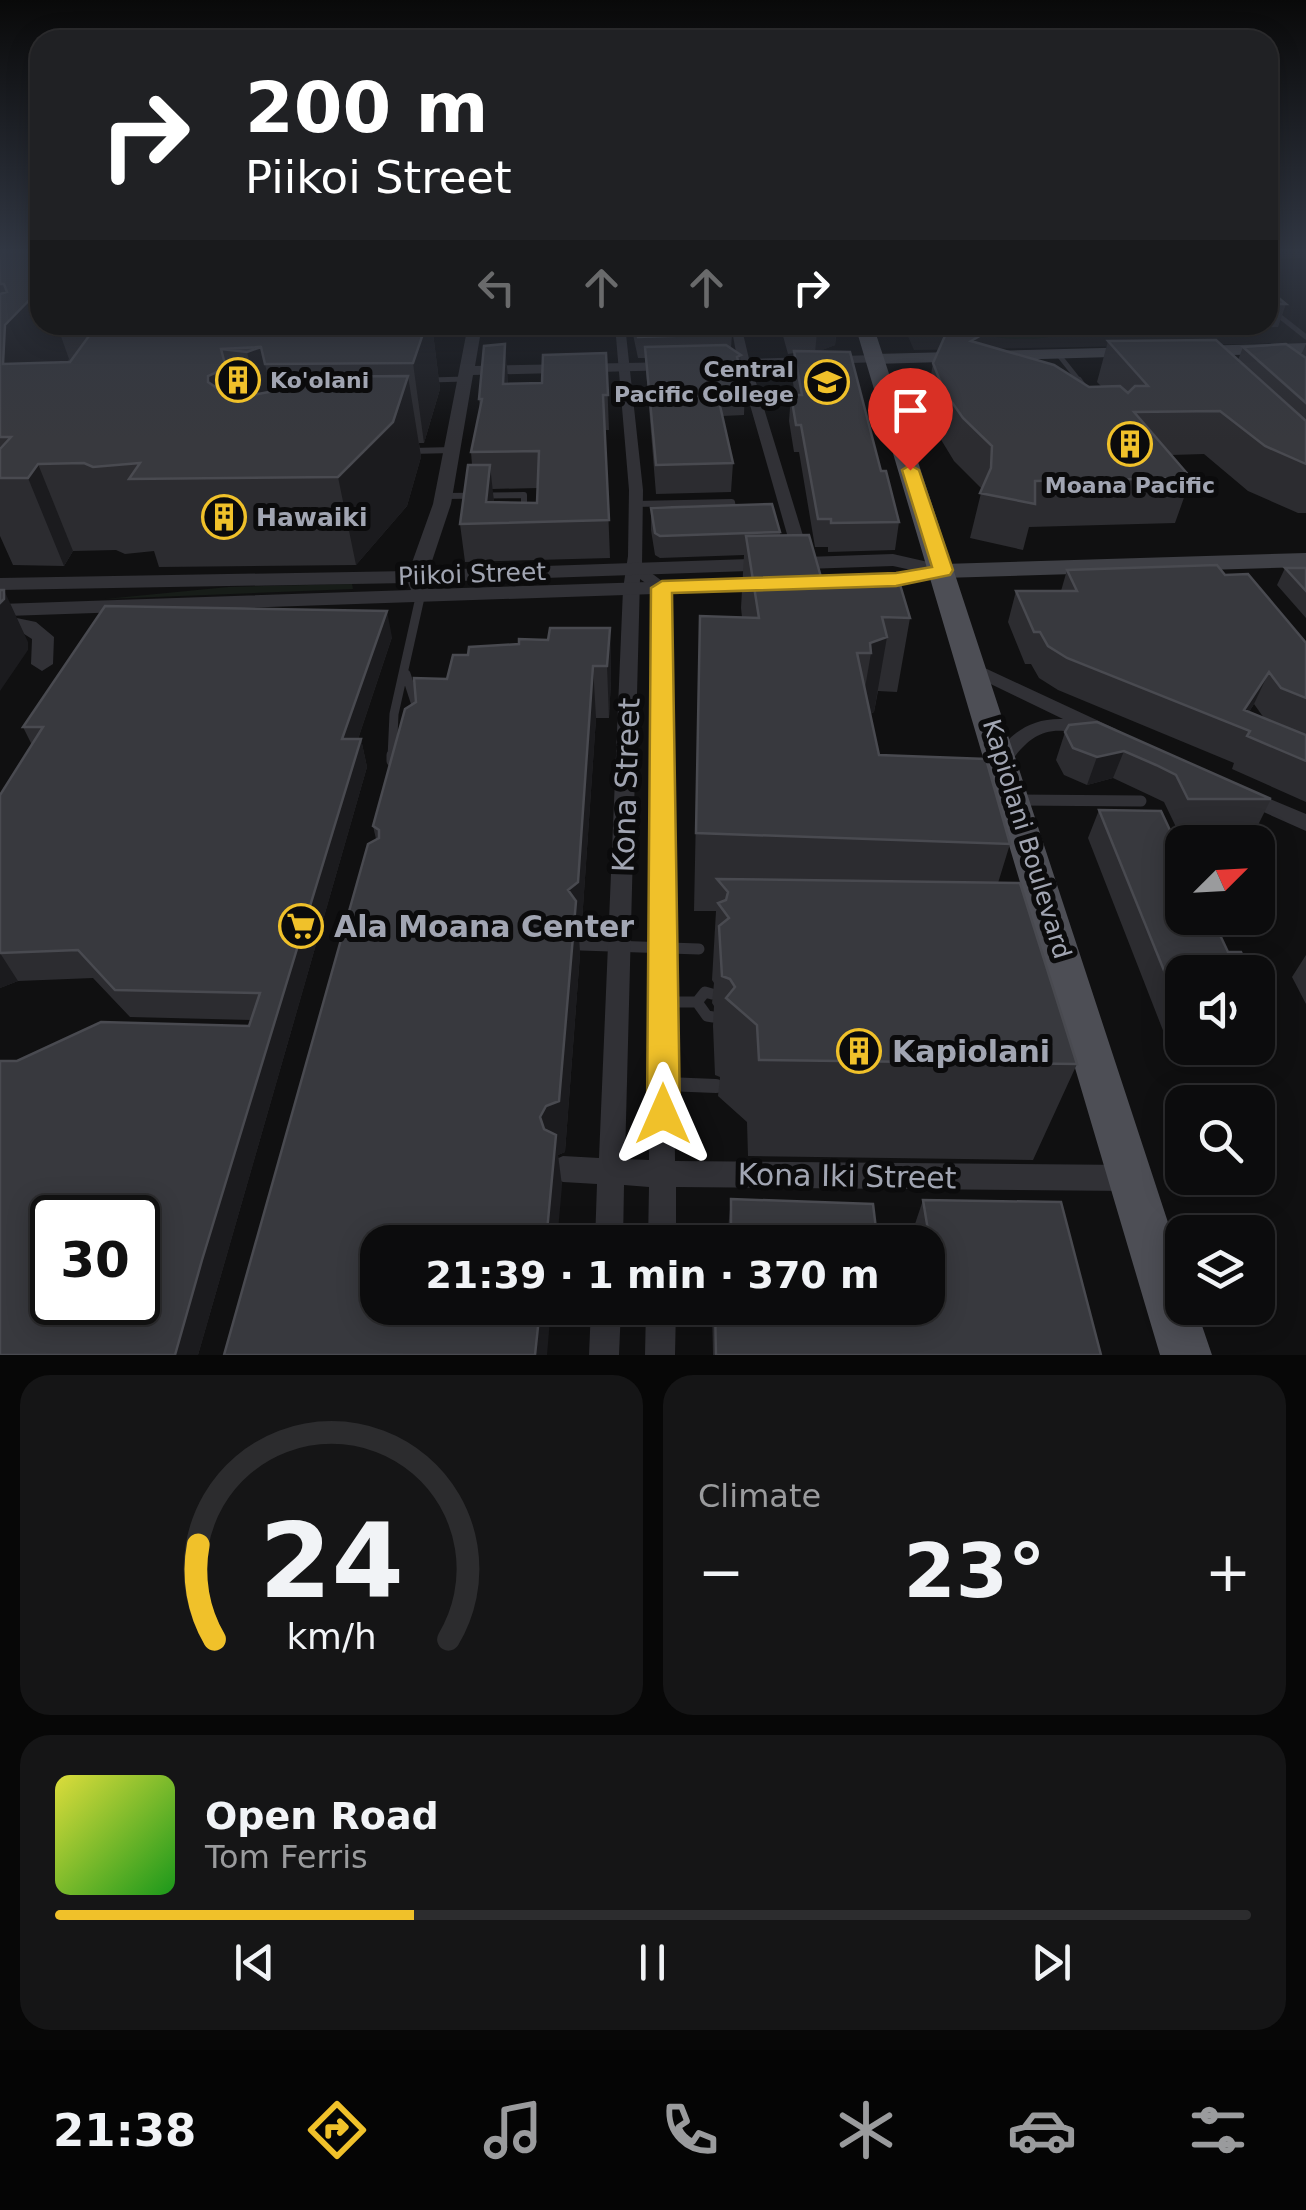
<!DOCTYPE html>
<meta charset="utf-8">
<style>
body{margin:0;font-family:"DejaVu Sans",sans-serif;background:#151516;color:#f1f3f6;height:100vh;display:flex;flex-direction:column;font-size:38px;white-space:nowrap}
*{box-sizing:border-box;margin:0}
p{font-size:32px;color:#9a9b9d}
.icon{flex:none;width:55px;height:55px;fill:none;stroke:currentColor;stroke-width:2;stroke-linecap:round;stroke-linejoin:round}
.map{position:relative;height:1355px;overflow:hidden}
.sheet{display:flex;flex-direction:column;gap:20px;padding:20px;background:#070707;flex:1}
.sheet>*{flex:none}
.guide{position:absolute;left:30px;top:30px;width:1248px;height:305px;border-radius:30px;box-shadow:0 5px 25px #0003,0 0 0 2px #2c2c2e;background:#202124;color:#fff;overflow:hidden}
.needle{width:65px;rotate:66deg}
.buttons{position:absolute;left:1165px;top:825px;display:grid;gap:20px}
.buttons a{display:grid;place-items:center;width:110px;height:110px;border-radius:20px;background:#0c0c0d;box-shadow:0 5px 25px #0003,0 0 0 2px #2c2c2e;font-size:50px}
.speed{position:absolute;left:30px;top:1195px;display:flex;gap:20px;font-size:50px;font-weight:700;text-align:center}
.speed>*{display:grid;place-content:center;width:130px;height:130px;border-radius:50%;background:#0c0c0d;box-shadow:0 5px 25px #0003,0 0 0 2px #2c2c2e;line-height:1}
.speed .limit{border:5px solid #111;border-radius:15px;background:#fff;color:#111}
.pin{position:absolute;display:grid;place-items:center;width:85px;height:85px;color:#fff;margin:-102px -42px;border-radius:50% 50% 50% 0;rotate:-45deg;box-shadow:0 0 10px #0007}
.pin .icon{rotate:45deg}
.me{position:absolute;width:110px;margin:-55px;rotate:0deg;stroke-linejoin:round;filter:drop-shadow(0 0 8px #0008)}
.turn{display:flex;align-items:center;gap:35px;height:210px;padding:0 50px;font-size:45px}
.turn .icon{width:130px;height:130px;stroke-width:2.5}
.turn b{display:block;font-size:70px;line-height:85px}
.lanes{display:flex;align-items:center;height:95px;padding:0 50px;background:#0003;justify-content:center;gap:50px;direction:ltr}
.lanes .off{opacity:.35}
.big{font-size:75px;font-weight:800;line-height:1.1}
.sheet .tile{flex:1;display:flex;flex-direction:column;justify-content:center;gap:15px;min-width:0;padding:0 35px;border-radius:30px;background:#151516}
.sheet .dial{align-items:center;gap:0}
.dial svg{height:260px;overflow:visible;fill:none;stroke:#2c2c2e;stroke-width:7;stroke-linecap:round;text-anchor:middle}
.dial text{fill:#f1f3f6;stroke:none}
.song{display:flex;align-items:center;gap:30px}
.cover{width:120px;height:120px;border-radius:15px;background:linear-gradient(135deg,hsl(60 70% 55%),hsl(120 70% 35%))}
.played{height:10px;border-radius:5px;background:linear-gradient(90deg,#f0c12a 30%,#2c2c2e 30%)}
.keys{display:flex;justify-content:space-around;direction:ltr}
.heat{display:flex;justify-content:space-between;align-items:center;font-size:55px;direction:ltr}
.sheet .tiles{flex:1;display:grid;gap:20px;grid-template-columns:1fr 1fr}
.tile:last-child{grid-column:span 2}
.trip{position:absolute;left:360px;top:1225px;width:585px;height:100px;border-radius:30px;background:#0c0c0d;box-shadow:0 5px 25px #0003,0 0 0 2px #2c2c2e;font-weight:800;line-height:100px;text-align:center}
.menu{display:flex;height:160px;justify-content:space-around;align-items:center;background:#050505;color:#9a9b9d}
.menu .icon{width:70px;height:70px}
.menu .selected{color:#f0c12a}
.menu b{font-size:45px;color:#f1f3f6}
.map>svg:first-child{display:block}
</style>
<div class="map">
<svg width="1306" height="1355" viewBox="0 0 1306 1355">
<rect width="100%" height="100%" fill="#101011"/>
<path fill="#1c1c1e" d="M1268,251H1306V343L914,350L903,325H1268Z"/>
<path fill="#171c18" d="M946,325H1083C1043,348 988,339 946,325Z
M352,584L353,589L105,599L228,587Z"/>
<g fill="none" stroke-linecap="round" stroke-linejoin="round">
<path stroke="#313136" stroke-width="5" d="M1268,307L1306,337
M1058,354L1081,383
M431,380L465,379"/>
<path stroke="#313136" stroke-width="6" d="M1079,380L1084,387
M411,451L453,450
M444,496L524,495V511
M635,504L732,502L734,516"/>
<path stroke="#313136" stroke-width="9" d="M406,674L418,711
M392,758L394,714L421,593"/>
<path stroke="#313136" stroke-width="11" d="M392,761V755
M1018,800L1141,801
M581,945L699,949
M666,1002H697L705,992L712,994
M697,1002L707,1016L713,1017"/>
<path stroke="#313136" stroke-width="14" d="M666,1084L716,1086"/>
<path fill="#313136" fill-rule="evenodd" d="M615,325H625L643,490L642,566L670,587L675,1161L1131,1165L1141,1169L1144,1178L1141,1187L1131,1191L676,1187V1242H648L649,1187L624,1185L623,1242H595L597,1184L563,1182L554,1178L550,1169L554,1160L563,1156L599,1158L623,589L628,556L629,490ZM640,579L654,589L655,605L649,1160L625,1159Z
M731,325H741L750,363L809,555L806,558L801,560L793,555L738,363Z
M974,663L1116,729L1118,733L1109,739L1089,731C1080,733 1073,732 1064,731C1037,729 1024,744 1009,764H995L992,759L995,754C1014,731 1032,718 1063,719L968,673L965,669L968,665Z
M1246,789L1306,814V831L1239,801L1236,796L1239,791Z
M591,1308H621L619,1355H589Z
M646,1308H676L675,1355H645Z"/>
<path fill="#313136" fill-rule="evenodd" d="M468,325H482L475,366L676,362L683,366L676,370L473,375L451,504L429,570L893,554L950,567L953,571L943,577L893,566L429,582L430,589L770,578L780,584L770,590L7,616L36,622L54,637L53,664L42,671L31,664L32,639L21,632L0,627V604L411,590L408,583L0,590V578L409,571L433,504Z
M875,355L880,356V362L713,368L706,364L713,360Z"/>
<path fill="#3f4046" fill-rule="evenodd" d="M1306,343V353L1193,356L1184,351L1193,346Z
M1140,347L1146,348V356L875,364L866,359L875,354Z
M1306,553V567L943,578L931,571L943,564Z"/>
<path fill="#4d4e55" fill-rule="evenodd" d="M855,325H873L1182,1265V1308H1196L1212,1355H1160Z"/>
</g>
<path fill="#2c2c30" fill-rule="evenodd" d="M0,251L40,325H432L440,389L424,443H419L421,457L407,506L356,565L159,567L154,551L125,554L116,550L73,551L64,566L13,565L0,536Z
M1268,251H1306V260L1304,258L1268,259Z
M1268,289L1286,304L1278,327L1178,329L1174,325H1268Z
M631,325H729L732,334L731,348L741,355L740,368L745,387L744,415L722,416L733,463L731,492L656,494L645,358H638Z
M780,325H837L835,345L819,351L881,471L899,522L895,550L828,552V547H815L799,452H794L789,421L791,395H795L792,376L794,353L788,354Z
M1108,341L1238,360L1243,347L1301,355L1306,344V513H1298L1248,491L1204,454L1171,455L1191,478L1175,523L1029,527L1023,550L970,538L982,489L954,461L937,433L926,404L933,363L976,342L1089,387L1101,386L1097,382Z
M606,353L609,430H605L610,558L465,562L460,524L472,465L471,452L480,409L479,399L508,378V384L542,383ZM538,488L537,503L494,502L492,489Z
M651,508L780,532V536L821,577L910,618L897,692L878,691L874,712L870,714L879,755L1010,844L998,883L1077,1064L1033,1160L748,1156L747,1122L718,1096L720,1077L715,1075L713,1026L714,1006L712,1003L714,983L712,980L716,911H694L700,616L742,617L741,608L744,555L660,558L655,555L651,530Z
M1285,568H1306V618L1277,585Z
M1067,570L1225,575L1306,643V802L1232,769L1234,763L1058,690L1039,678L1031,664H1025L1008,622L1016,591H1061ZM1254,704L1264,718L1249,712Z
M610,628L611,680L609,718H596L581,936L579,938L580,954L565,1152L558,1155L562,1186L376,839L373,826L447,679L468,655Z
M392,637L358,739H361L367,767L198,1355H0L17,1061L249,1026L251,1020L130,1017L93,978L18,981L0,988V795L32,745L23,727Z
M1065,732L1271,799L1257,827H1176L1164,802L1145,793L1113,778L1087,785L1064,775L1056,760Z
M1099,810L1228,952L1182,972V1048H1258V989L1275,1026L1257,1053L1171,1051L1088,838Z
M1306,955V1004L1292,977Z
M731,1199L876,1229L913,1230L923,1200L1101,1355H713L712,1308H928V1242H713L714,1228L728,1229Z"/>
<path fill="#1b1b1e" d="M40,289V325H57L69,359L35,402L3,364L5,325Z
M426,325H432L440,389L424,443L413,363Z
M837,325L835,345L815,353L817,332Z
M505,344L508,378L506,419L503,384Z
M261,347L287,458L275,464L247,352Z
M226,368L247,448L208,382V376Z
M408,376L421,457L407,506L356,565L338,477Z
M38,464L73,551L64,566L28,478Z
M490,465L494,502H486Z
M4,590L28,642V650L0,691V603Z
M387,611L392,637L349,766L342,739Z
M610,628L611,680L609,718L607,666Z
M887,637L874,712L860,717L871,653L870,643Z
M593,666L596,718L581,936L579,938L580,954L565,1152L558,1155L562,1186L557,1242H546L540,1117Z
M1269,672L1254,704L1239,727L1244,710Z
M361,739L367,767L198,1355H175L202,1260Z
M1124,751L1113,778L1087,785L1097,757Z
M0,953L18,981L0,988Z
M540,1308H551L547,1355H535Z"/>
<path fill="#38393e" stroke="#494a50" stroke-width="2.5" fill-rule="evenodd" d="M0,251H40V289L5,325L3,364L70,362L97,325H426L413,363L265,364L261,347L221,349L226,368L208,376V382L217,388L248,396L274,391L284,377L408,376L393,422L338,477L129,479L140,463L93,467L84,463L38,464L28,478H0V449L11,437H0V294L7,292L4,284H0Z
M1268,289L1286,304H1268Z
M636,325H729L732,334L638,337Z
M787,325H835L817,332L790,333Z
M948,329L978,337L971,341L1054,365L1089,387L1120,386L1128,393L1135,386H1148L1108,341L1216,340L1306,421V464L1265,446L1220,411L1134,412L1191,478L1035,481V504L980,493L991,468L992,446L963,418L944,391L933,363Z
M505,344L503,384L542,383L543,355L606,353L608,395H603L609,520L460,524L468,465H490L486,502L537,503L539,451L471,452L482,399H479L484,346Z
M1286,344L1306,358V403L1243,347Z
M726,345L741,355L737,357L745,387L716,388L733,463L656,465L645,347Z
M261,347L247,352L221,349Z
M794,351L850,352L881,471H886L899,522L831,523V519H818L801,425H796L791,395H802Z
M772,504L780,532L660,536L655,533L651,508Z
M809,535L821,577L898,578L910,618L882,617L887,637L870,643L871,653H857L879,755L986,759L1010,844L696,833L700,616L759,618L746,536Z
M1217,565L1225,575L1248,574L1306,643V698L1281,688L1269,672L1244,710L1306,735V761L1247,736L1250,731L1067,658L1048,646L1040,632H1034L1016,591H1077L1067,570Z
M1285,568H1306V591Z
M0,590H4V599L0,603Z
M105,606L387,611L342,739H361L202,1260L175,1355H0V1061H17L101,1022L249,1026L260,993L115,990L78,950L0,953V795L43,727H23ZM52,1218H138V1302H52Z
M550,628H610L607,666H593L578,882L568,890L576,901L559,1101L546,1106L540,1117L544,1129L556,1135L546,1242H378V1308H540L535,1355H224L368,844L379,838V830L373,826L405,709L416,702L414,678L447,679L453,655H468L469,647L519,644V639L548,640Z
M1097,722L1271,799H1188L1176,775L1156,765L1124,751L1097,757L1073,748L1065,732L1069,725Z
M1099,810L1161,811L1182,856V918H1212L1228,952H1241L1250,972H1182V1015Z
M717,879L1020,883L1077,1064L759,1060L757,1025L726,998L735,987L730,979L722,976L719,926L729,918L718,903L726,900L728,892Z
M1258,989L1275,1026H1258Z
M731,1199L873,1204L876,1229L928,1230L923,1200L1061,1202L1101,1355H716L715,1308H928V1242H714V1228L731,1229Z"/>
<linearGradient id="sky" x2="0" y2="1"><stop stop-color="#090909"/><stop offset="0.57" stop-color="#313743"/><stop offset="1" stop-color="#313743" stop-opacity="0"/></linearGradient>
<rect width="1306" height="440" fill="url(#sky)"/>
<path fill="#f0c12a" stroke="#9c7d1b" stroke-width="2.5" d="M910,465L919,470L953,570L950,575L896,586L672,593L680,1114L675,1125L663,1130L651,1125L647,1114L651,588L662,581L896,573L932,567L902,470Z"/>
<defs>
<g id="building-ring" transform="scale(2.25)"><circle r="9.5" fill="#0b0b0c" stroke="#f0c12a" stroke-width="1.5"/><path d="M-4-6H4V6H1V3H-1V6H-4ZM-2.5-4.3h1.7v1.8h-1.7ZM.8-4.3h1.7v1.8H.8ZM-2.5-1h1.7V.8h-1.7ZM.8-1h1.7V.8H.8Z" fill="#f0c12a"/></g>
<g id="university-ring" transform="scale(2.25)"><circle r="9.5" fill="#0b0b0c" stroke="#f0c12a" stroke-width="1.5"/><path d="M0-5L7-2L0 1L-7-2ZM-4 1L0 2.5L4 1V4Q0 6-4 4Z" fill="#f0c12a"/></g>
<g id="supermarket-ring" transform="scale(2.25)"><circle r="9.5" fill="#0b0b0c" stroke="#f0c12a" stroke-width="1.5"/><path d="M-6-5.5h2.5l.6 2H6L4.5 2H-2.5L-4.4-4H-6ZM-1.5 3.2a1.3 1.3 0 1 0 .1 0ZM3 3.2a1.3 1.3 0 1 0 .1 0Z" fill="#f0c12a"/></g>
</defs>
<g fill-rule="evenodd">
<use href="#building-ring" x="238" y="380"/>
<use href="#university-ring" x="827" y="382"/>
<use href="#building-ring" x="1130" y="444"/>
<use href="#building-ring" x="224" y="517"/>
<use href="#supermarket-ring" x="301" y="926"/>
<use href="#building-ring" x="859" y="1051"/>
</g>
<g text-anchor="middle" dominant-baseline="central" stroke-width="10" stroke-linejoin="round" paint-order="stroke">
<g font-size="22" font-weight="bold" fill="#a1a5b2" stroke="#0b0b0c" text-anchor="end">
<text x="794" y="369">Central<tspan x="794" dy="25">Pacific College</tspan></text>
<text x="270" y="380" text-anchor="start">Ko'olani</text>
<text x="1130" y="485" text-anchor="middle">Moana Pacific</text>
</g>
<g font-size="25" font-weight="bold" fill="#a1a5b2" stroke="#0b0b0c" text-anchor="start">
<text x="256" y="517">Hawaiki</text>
</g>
<g font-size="25" fill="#a1a5b2" stroke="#0b0b0c">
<text transform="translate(472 574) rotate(-2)">Piikoi Street</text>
<text transform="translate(1027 839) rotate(73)">Kapiolani Boulevard</text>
</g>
<g font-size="30" fill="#a1a5b2" stroke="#0b0b0c">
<text transform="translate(626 785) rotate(-88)">Kona Street</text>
<text transform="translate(847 1176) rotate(1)">Kona Iki Street</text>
</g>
<g font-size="30" font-weight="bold" fill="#a1a5b2" stroke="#0b0b0c" text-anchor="start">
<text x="334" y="926">Ala Moana Center</text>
<text x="892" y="1051">Kapiolani</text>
</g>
</g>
</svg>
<div class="buttons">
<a><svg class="needle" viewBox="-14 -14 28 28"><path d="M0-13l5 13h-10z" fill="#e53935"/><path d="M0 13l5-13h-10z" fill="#9a9b9d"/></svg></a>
<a><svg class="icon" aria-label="sound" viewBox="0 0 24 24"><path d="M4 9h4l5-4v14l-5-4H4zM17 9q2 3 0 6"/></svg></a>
<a><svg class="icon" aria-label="search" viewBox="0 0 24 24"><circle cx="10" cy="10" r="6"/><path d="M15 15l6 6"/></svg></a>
<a><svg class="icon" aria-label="layers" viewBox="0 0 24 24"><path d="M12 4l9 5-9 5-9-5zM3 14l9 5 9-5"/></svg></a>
</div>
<div class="speed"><div class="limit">30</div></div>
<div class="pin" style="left:910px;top:470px;background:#d93025"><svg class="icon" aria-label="arrive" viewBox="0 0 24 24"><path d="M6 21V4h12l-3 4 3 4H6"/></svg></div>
<svg class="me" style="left:663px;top:1114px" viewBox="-20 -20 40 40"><path d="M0-17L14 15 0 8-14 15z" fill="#f0c12a" stroke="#fff" stroke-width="4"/></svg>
<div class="trip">21:39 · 1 min · 370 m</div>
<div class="guide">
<div class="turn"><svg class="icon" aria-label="right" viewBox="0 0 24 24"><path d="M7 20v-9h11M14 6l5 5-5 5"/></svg><div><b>200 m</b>Piikoi Street</div></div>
<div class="lanes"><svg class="icon off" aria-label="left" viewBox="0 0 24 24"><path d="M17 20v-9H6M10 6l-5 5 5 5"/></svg><svg class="icon off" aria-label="ahead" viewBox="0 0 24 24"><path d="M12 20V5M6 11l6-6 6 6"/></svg><svg class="icon off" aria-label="ahead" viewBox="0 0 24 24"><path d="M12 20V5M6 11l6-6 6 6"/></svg><svg class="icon" aria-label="right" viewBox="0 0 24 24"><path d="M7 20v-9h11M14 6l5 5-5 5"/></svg></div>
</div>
</div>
<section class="sheet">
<div class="tiles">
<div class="tile dial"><svg viewBox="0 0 100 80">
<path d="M14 69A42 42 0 1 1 86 69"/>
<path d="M14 69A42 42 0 0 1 9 40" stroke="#f0c12a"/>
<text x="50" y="56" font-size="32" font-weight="700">24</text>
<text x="50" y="72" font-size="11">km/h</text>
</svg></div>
<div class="tile"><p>Climate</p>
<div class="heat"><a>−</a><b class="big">23°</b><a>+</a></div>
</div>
<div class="tile">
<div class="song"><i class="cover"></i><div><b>Open Road</b><p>Tom Ferris</p></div></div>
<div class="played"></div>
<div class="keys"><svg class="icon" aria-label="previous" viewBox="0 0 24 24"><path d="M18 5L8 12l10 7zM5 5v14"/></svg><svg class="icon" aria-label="pause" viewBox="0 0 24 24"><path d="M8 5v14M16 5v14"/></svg><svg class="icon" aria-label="next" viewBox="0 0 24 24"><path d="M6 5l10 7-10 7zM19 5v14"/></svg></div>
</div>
</div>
</section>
<nav class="menu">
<b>21:38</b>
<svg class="icon selected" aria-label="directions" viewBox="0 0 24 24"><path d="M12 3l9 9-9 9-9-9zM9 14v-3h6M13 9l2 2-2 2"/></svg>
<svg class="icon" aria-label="music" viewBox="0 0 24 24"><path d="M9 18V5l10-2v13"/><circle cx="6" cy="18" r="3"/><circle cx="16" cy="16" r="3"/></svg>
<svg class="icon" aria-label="phone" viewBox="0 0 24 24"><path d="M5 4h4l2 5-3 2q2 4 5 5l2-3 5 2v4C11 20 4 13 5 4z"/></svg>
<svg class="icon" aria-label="climate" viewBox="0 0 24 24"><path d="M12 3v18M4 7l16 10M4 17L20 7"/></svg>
<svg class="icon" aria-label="car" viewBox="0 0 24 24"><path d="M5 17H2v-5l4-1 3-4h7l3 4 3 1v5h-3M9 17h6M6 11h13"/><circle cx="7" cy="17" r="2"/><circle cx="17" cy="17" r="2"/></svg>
<svg class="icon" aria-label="filters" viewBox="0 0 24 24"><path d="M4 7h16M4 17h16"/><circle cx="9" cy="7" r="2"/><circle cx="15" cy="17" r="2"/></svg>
</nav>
